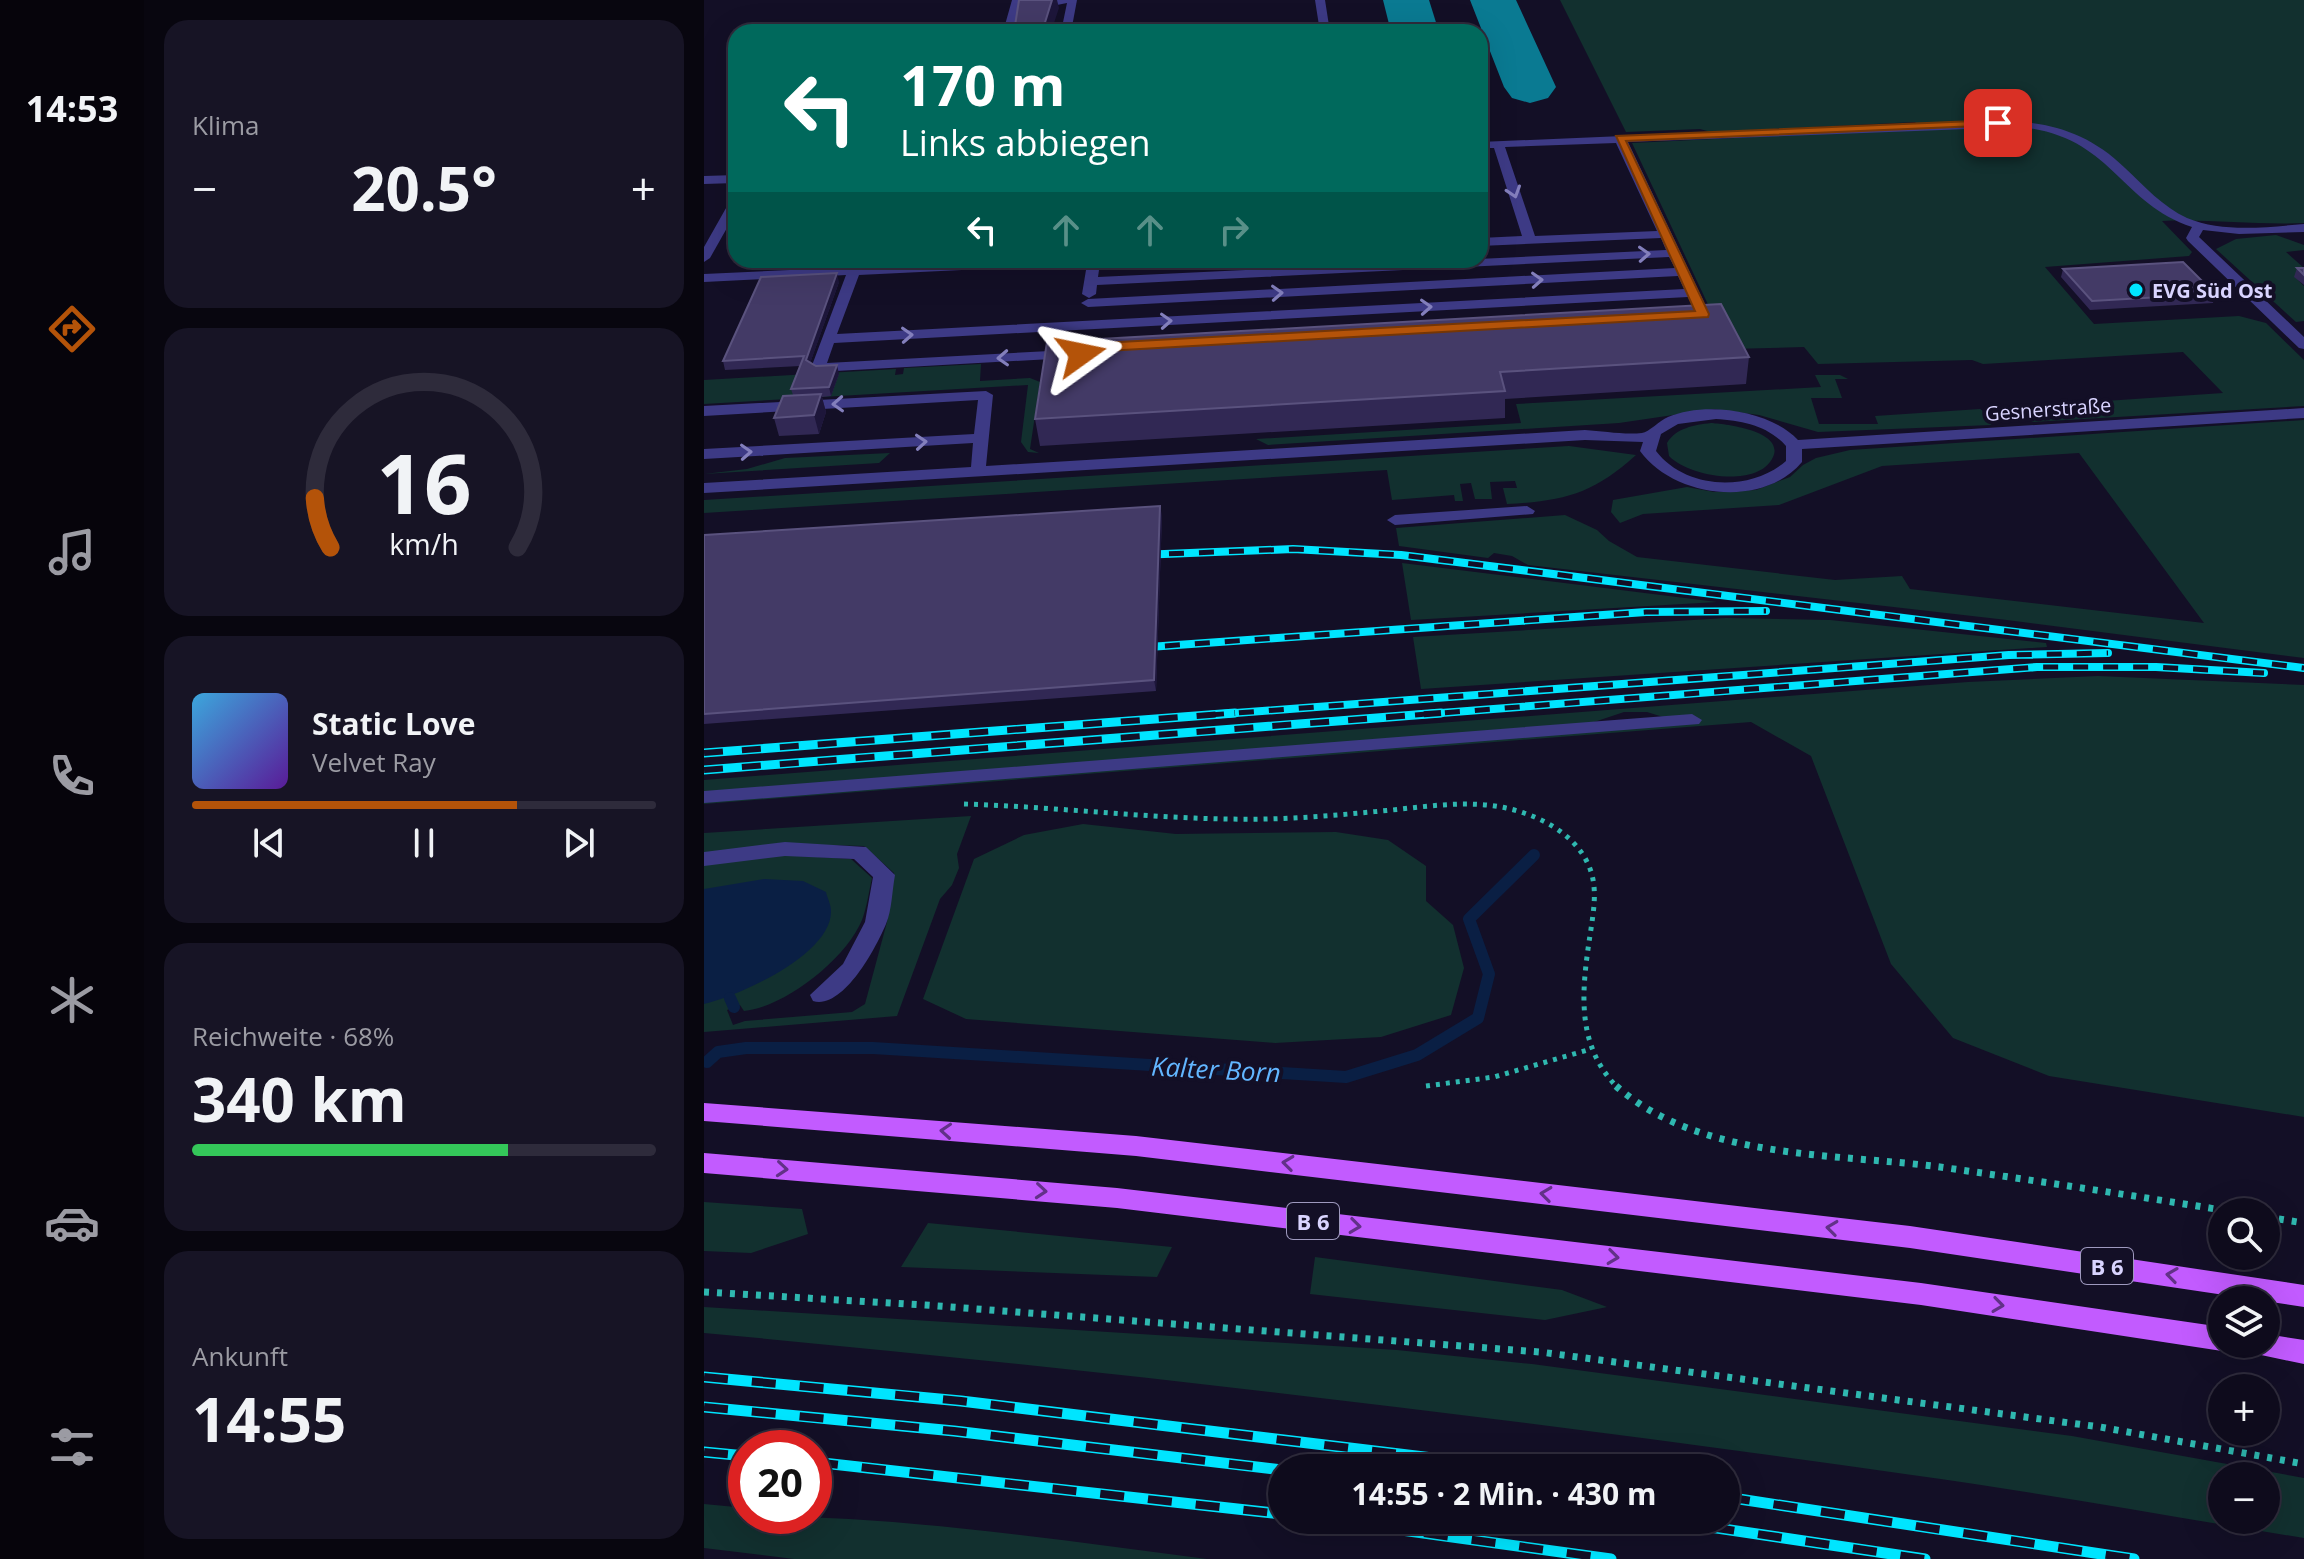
<!DOCTYPE html>
<html lang="de">
<meta charset="utf-8">
<style>
body{margin:0;font-family:"Open Sans",sans-serif;background:#171425;color:#f1f3f6;height:100vh;display:flex;flex-direction:column;font-size:30px;white-space:nowrap}
*{box-sizing:border-box;margin:0}
p{font-size:26px;color:#9b9ba3}
.icon{flex:none;width:44px;height:44px;fill:none;stroke:currentColor;stroke-width:2;stroke-linecap:round;stroke-linejoin:round}
.map{position:relative;flex:1;overflow:hidden}
.panel{display:flex;flex-direction:column;gap:20px;padding:20px;background:#08060f;width:560px}
.panel>*{flex:none}
.banner{position:absolute;left:24px;top:24px;width:760px;height:244px;border-radius:24px;box-shadow:0 8px 32px #0002,0 0 0 2px #2e2b3b;background:#00695c;color:#fff;overflow:hidden}
.tools{position:absolute;left:1504px;top:1198px;display:grid;gap:16px}
.tools a{display:grid;place-items:center;width:72px;height:72px;border-radius:50%;background:#0e0b1c;box-shadow:0 8px 32px #0002,0 0 0 2px #2e2b3b;font-size:40px}
.speed{position:absolute;left:24px;top:1430px;display:flex;gap:16px;font-size:40px;font-weight:700;text-align:center}
.speed>*{display:grid;place-content:center;width:104px;height:104px;border-radius:50%;background:#0e0b1c;box-shadow:0 8px 32px #0002,0 0 0 2px #2e2b3b;line-height:1}
.speed .limit{border:12px solid #d22;background:#fff;color:#111}
.pin{position:absolute;display:grid;place-items:center;width:68px;height:68px;color:#fff;margin:-34px;border-radius:16px;box-shadow:0 4px 12px #0006}
.me{position:absolute;width:88px;margin:-44px;rotate:78deg;stroke-linejoin:round;filter:drop-shadow(0 0 6px #0008)}
.turn{display:flex;align-items:center;gap:28px;height:168px;padding:0 40px;font-size:36px}
.turn .icon{width:104px;height:104px;stroke-width:2.5}
.turn b{display:block;font-size:56px;line-height:68px}
.lanes{display:flex;align-items:center;height:76px;padding:0 40px;background:#0003;justify-content:center;gap:40px;direction:ltr}
.lanes .off{opacity:.35}
.big{font-size:60px;font-weight:700;line-height:1.1}
.panel .card{flex:1;display:flex;flex-direction:column;justify-content:center;gap:12px;min-width:0;padding:0 28px;border-radius:24px;background:#171425}
.panel .dial{align-items:center;gap:0}
.dial svg{height:208px;overflow:visible;fill:none;stroke:#2e2b3b;stroke-width:7;stroke-linecap:round;text-anchor:middle}
.dial text{fill:#f1f3f6;stroke:none}
.song{display:flex;align-items:center;gap:24px}
.cover{width:96px;height:96px;border-radius:12px;background:linear-gradient(135deg,hsl(200 70% 55%),hsl(270 70% 35%))}
.played{height:8px;border-radius:4px;background:linear-gradient(90deg,#b45309 70%,#2e2b3b 70%)}
.keys{display:flex;justify-content:space-around;direction:ltr}
.heat{display:flex;justify-content:space-between;align-items:center;font-size:44px;direction:ltr}
.charge{height:12px;border-radius:6px;background:linear-gradient(90deg,#34c759 68%,#2e2b3b 0)}
.trip{position:absolute;left:564px;top:1454px;width:472px;height:80px;border-radius:40px;background:#0e0b1c;box-shadow:0 8px 32px #0002,0 0 0 2px #2e2b3b;font-weight:700;line-height:80px;text-align:center}
main{display:flex;flex:1;min-height:0}
.tab-bar{display:flex;flex-direction:column;width:144px;justify-content:space-around;align-items:center;background:#06040b;color:#9b9ba3}
.tab-bar .icon{width:56px;height:56px}
.tab-bar .active{color:#b45309}
.tab-bar b{font-size:36px;color:#f1f3f6}
.map>svg:first-child{display:block}
</style>
<main>
<nav class="tab-bar">
<b>14:53</b>
<svg class="icon active" aria-label="directions" viewBox="0 0 24 24"><path d="M12 3l9 9-9 9-9-9zM9 14v-3h6M13 9l2 2-2 2"/></svg>
<svg class="icon" aria-label="music" viewBox="0 0 24 24"><path d="M9 18V5l10-2v13"/><circle cx="6" cy="18" r="3"/><circle cx="16" cy="16" r="3"/></svg>
<svg class="icon" aria-label="phone" viewBox="0 0 24 24"><path d="M5 4h4l2 5-3 2q2 4 5 5l2-3 5 2v4C11 20 4 13 5 4z"/></svg>
<svg class="icon" aria-label="climate" viewBox="0 0 24 24"><path d="M12 3v18M4 7l16 10M4 17L20 7"/></svg>
<svg class="icon" aria-label="car" viewBox="0 0 24 24"><path d="M5 17H2v-5l4-1 3-4h7l3 4 3 1v5h-3M9 17h6M6 11h13"/><circle cx="7" cy="17" r="2"/><circle cx="17" cy="17" r="2"/></svg>
<svg class="icon" aria-label="filters" viewBox="0 0 24 24"><path d="M4 7h16M4 17h16"/><circle cx="9" cy="7" r="2"/><circle cx="15" cy="17" r="2"/></svg>
</nav>
<section class="panel">
<div class="card"><p>Klima</p>
<div class="heat"><a>−</a><b class="big">20.5°</b><a>+</a></div>
</div>
<div class="card dial"><svg viewBox="0 0 100 80">
<path d="M14 69A42 42 0 1 1 86 69"/>
<path d="M14 69A42 42 0 0 1 8 50" stroke="#b45309"/>
<text x="50" y="56" font-size="32" font-weight="700">16</text>
<text x="50" y="72" font-size="11">km/h</text>
</svg></div>
<div class="card">
<div class="song"><i class="cover"></i><div><b>Static Love</b><p>Velvet Ray</p></div></div>
<div class="played"></div>
<div class="keys"><svg class="icon" aria-label="previous" viewBox="0 0 24 24"><path d="M18 5L8 12l10 7zM5 5v14"/></svg><svg class="icon" aria-label="pause" viewBox="0 0 24 24"><path d="M8 5v14M16 5v14"/></svg><svg class="icon" aria-label="next" viewBox="0 0 24 24"><path d="M6 5l10 7-10 7zM19 5v14"/></svg></div>
</div>
<div class="card"><p>Reichweite · 68%</p><b class="big">340 km</b><div class="charge"></div></div>
<div class="card"><p>Ankunft</p><b class="big">14:55</b></div>
</section>
<div class="map">
<svg width="1600" height="1559" viewBox="0 0 1600 1559">
<rect width="100%" height="100%" fill="#130f26"/>
<path fill="#12302f" fill-rule="evenodd" d="M856,0H1600V223C1552,225 1505,219 1458,221L1488,252L1485,256L1341,267L1390,324L1535,316L1562,323L1600,360V406L1328,422L1315,407L1519,393L1479,352L1279,364L1268,360L1114,364L1100,347L1025,349L928,143L1217,129L1211,122L1007,132L996,129L922,132Z
M1572,235L1600,245V250L1582,252L1600,268L1591,277L1600,286V321L1592,322L1512,249L1532,239Z
M277,364L276,381L326,378L336,382L326,449L335,453L324,452L317,442L324,385L0,404V380L192,369L191,375L199,374L200,368Z
M1111,375H1136L1144,379H1131L1138,398H1107L1115,424H1174L1171,416L1276,409L1290,418L1287,425L1114,432L1055,415L1010,409L915,423L564,445L552,439L817,423L812,404L1117,387Z
M1600,420V658L1303,620L824,565L808,556L790,553L784,558L695,546L692,528L861,515L893,530L905,541L933,557L1131,580L1198,576L1206,589L1500,623L1375,453L1178,466L1075,505L939,514L916,523L907,512L909,500L983,487L1010,492L1052,490L1086,477L1099,465L1112,458L1146,450Z
M1007,423C1021,424 1084,431 1068,459C1052,488 985,477 965,456L963,443C972,428 990,425 1007,423Z
M865,446L932,455C889,494 860,501 803,504L799,488H813L811,481L786,482L788,499H771L767,483L756,484L759,501H751L750,495L688,500L683,470L0,513V500Z
M186,453L175,463L0,474L43,469L81,458Z
M698,563L1013,602L707,620Z
M1022,618L1126,620L1342,643L1343,647L717,689L709,637Z
M1394,676L1600,685V1117L1345,1076L1249,1038L1187,964L1107,756L1047,722L0,804V800L959,717L943,712H920L887,723L0,792V780L1264,682Z
M267,816L253,854L255,868L248,885L236,899L193,1016L0,1032V865L80,855L147,859L168,878C165,891 163,907 158,920C142,959 81,1007 40,1011L36,1005L23,1010L29,1025L41,1021L148,1012L161,1004L183,922L190,873L160,846L81,844L0,853V833Z
M379,824L472,834L632,832L684,840L722,866V901L749,925L760,968L747,1015L677,1037L571,1043L262,1019L219,999L270,859L320,835Z
M0,1202L98,1209L104,1234L47,1253L0,1251Z
M224,1223L468,1247L453,1277L197,1267Z
M611,1257L858,1290L903,1307L841,1320L606,1294Z
M0,1307L693,1350L828,1364L1368,1436L1600,1478V1538C1469,1517 1339,1493 1208,1475C806,1418 404,1370 0,1333ZM1562,1476V1520H1518V1476Z
M0,1504L42,1508V1516C195,1516 350,1539 503,1559H90L0,1548Z"/>
<path fill="#0a1f44" d="M60,879L99,881L122,892C123,897 127,905 127,910C129,954 35,996 0,1004V889Z"/>
<g fill="none" stroke-linecap="round" stroke-linejoin="round">
<path stroke="#0a1f44" stroke-width="12" d="M26,998L30,1007
M3,1062L14,1052L42,1048H169L642,1077L713,1055L774,1018L785,974L765,919L830,855"/>
<path fill="#0a7a92" fill-rule="evenodd" d="M679,0H725L735,32H687Z
M766,0H812L852,87L844,98L826,103L808,98L800,87Z"/>
<path stroke="#2fb8b0" stroke-width="5" stroke-dasharray="4 6" stroke-linecap="butt" d="M260,804C361,807 461,821 562,819C604,818 646,814 688,810C726,806 765,800 802,808C834,815 870,833 884,864C894,885 890,908 887,929C878,987 870,1044 914,1088
M722,1086L790,1077L887,1049"/>
<path stroke="#2fb8b0" stroke-width="7" stroke-dasharray="5 8" stroke-linecap="butt" d="M912,1086C996,1160 1130,1153 1236,1167C1334,1181 1432,1196 1530,1212
M1562,1217L1600,1223
M0,1292L221,1305L836,1352L1396,1427L1600,1464"/>
<path fill="#3d3a85" fill-rule="evenodd" d="M308,0H373L367,32H357L363,3L338,8L316,5L309,32H299Z
M611,0H621L626,32H616Z
M1273,121C1331,119 1378,126 1421,168C1440,186 1459,207 1483,218C1519,233 1563,227 1600,224V232L1535,234L1499,230L1495,237L1600,337V349L1595,348L1484,241L1482,238L1488,227C1415,203 1408,136 1316,127L924,142L1000,302L993,306L988,305L984,297L130,343L123,363L365,350L372,354L365,358L114,372L107,368L142,275L0,282V274L308,260H400L396,263L394,277L962,250L957,238L776,246V238L818,236L790,148H776V142ZM912,143L953,231L831,236L801,147ZM965,257L971,268L384,299L377,303L384,307L974,276L980,289L133,334L155,275L383,264L378,294L385,298L392,294L393,285Z
M32,175V183L0,184V176Z
M32,197V212L6,258L0,262V247L26,201Z
M282,391L289,395L282,466L881,430C899,431 920,435 938,433C945,432 955,421 964,417C1001,401 1066,410 1094,440L1600,408V418L1098,449V462C1059,509 970,498 936,451L939,442L881,440L0,493V483L267,467L269,443L0,459V449L270,434L274,400L0,416V406ZM1012,419C1039,421 1063,425 1082,446V461C1046,492 982,490 952,451L957,434L974,424Z
M823,506L831,511L829,514L691,525L683,520L691,515Z
M988,714L998,720L995,724L0,803V791Z
M81,842L162,847L191,875C188,891 188,910 182,924C172,948 139,1010 109,1001L106,995L139,964L161,922L169,877L150,859L81,856L0,866V852Z"/>
<path fill="#c25bff" fill-rule="evenodd" d="M0,1103L432,1136L1206,1226L1600,1285V1307L1206,1248L432,1156L0,1121Z
M0,1153L413,1188L1217,1283L1518,1327V1344H1529L1518,1351L1217,1305L413,1208L0,1173Z
M1562,1334L1600,1340V1364L1543,1352L1539,1344H1562Z"/>
<g stroke="#00e5ff" stroke-width="8">
<path id="rail-far2" d="M435,555L589,549L697,555L1600,668
M431,648L942,612L1062,611
M505,715L1305,655L1404,653
M711,715L1333,667H1452L1560,673"/>
</g>
<g stroke="#00e5ff" stroke-width="9">
<path id="rail-far1" d="M0,753L531,713
M0,770L737,713"/>
</g>
<g stroke="#00e5ff" stroke-width="11">
<path id="rail" d="M0,1377L257,1401L811,1468
M0,1407L250,1431L578,1470
M0,1452L42,1456
M110,1462L578,1514
M1022,1497L1430,1559
M625,1520L907,1559
M959,1520L1221,1559"/>
</g>
<use href="#rail-far2" stroke="#130f26" stroke-width="5" stroke-dasharray="15" stroke-linecap="butt"/>
<use href="#rail-far1" stroke="#130f26" stroke-width="6" stroke-dasharray="19" stroke-linecap="butt"/>
<use href="#rail" stroke="#130f26" stroke-width="8" stroke-dasharray="24" stroke-linecap="butt"/>
</g>
<path fill="#312854" d="M1593,268H1600V285L1590,277Z
M1359,269L1511,294L1509,303L1386,310L1357,277Z
M135,282L106,363L112,366L135,374L127,396L118,397L122,412L115,434L75,436L70,418L89,395L87,389L96,366L21,370L19,361Z
M343,342L1045,357L1042,384L801,399V418L336,446L331,419Z
M458,515L452,691L0,724V535Z"/>
<path fill="#1d163a" d="M348,0H353L355,8L347,32H338Z
M133,273L135,282L104,369L102,360Z
M133,365L135,374L127,396L125,387Z
M117,394L122,412L115,434L110,415Z
M456,506L458,515L452,691L450,680Z"/>
<path fill="#433a66" stroke="#5a527e" stroke-width="2" d="M315,0H348L338,32H310Z
M1479,262L1511,294L1388,301L1359,269Z
M1593,268H1600V275Z
M133,273L102,360L112,366L133,365L125,387L87,389L100,356L19,361L57,277Z
M1017,304L1045,357L796,372L801,391L331,419L343,342Z
M117,394L110,415L70,418L79,396Z
M456,506L450,680L0,714V535Z"/>
<defs><path id="oneway-chevron" d="M-2-3.5L2.5 0L-2 3.5" fill="none" stroke-width="1.6" stroke-linecap="round" stroke-linejoin="round" transform="scale(2)"/></defs>
<g stroke="#837fbc">
<use href="#oneway-chevron" transform="translate(810 192) rotate(72)"/>
<use href="#oneway-chevron" transform="translate(940 254) rotate(-3)"/>
<use href="#oneway-chevron" transform="translate(833 280) rotate(-3)"/>
<use href="#oneway-chevron" transform="translate(573 293) rotate(-3)"/>
<use href="#oneway-chevron" transform="translate(722 307) rotate(-3)"/>
<use href="#oneway-chevron" transform="translate(462 321) rotate(-3)"/>
<use href="#oneway-chevron" transform="translate(203 335) rotate(-3)"/>
<use href="#oneway-chevron" transform="translate(299 358) rotate(177)"/>
<use href="#oneway-chevron" transform="translate(134 404) rotate(177)"/>
<use href="#oneway-chevron" transform="translate(217 442) rotate(-4)"/>
<use href="#oneway-chevron" transform="translate(42 452) rotate(-3)"/>
</g>
<g stroke="#623188">
<use href="#oneway-chevron" transform="translate(242 1131) rotate(-176)"/>
<use href="#oneway-chevron" transform="translate(584 1163) rotate(-173)"/>
<use href="#oneway-chevron" transform="translate(78 1169) rotate(5)"/>
<use href="#oneway-chevron" transform="translate(337 1191) rotate(5)"/>
<use href="#oneway-chevron" transform="translate(842 1194) rotate(-173)"/>
<use href="#oneway-chevron" transform="translate(651 1226) rotate(7)"/>
<use href="#oneway-chevron" transform="translate(1128 1228) rotate(-173)"/>
<use href="#oneway-chevron" transform="translate(909 1257) rotate(7)"/>
<use href="#oneway-chevron" transform="translate(1468 1275) rotate(-172)"/>
<use href="#oneway-chevron" transform="translate(1294 1305) rotate(8)"/>
</g>
<path fill="#b45309" stroke="#753606" stroke-width="2" d="M1294,120L1299,123L1298,125L922,141L1005,314L1004,317L384,352L377,357L370,354L373,345L378,344L991,311L912,136Z"/>
<circle fill="#00e5ff" stroke="#130f26" stroke-width="3" cx="1432" cy="290" r="8"/>
<g text-anchor="middle" dominant-baseline="central" stroke-width="8" stroke-linejoin="round" paint-order="stroke">
<g font-size="20" font-weight="bold" fill="#d9d4ff" stroke="#130f26" text-anchor="start">
<text x="1448" y="290">EVG Süd Ost</text>
</g>
<g font-size="20" fill="#d9d4ff" stroke="#130f26">
<text transform="translate(1344 409) rotate(-4)">Gesnerstraße</text>
</g>
<g fill="#130f26" stroke="#9e99be" stroke-width="2">
<rect x="583" y="1203" width="52" height="36" rx="6"/>
<rect x="1377" y="1248" width="52" height="36" rx="6"/>
</g>
<g font-size="22" font-weight="bold" fill="#d9d4ff">
<text x="609" y="1221">B 6</text>
<text x="1403" y="1266">B 6</text>
</g>
<g font-size="26" font-style="italic" fill="#62b6ff" stroke="#130f26">
<text transform="translate(512 1069) rotate(3)">Kalter Born</text>
</g>
</g>
</svg>
<div class="tools">
<a><svg class="icon" aria-label="search" viewBox="0 0 24 24"><circle cx="10" cy="10" r="6"/><path d="M15 15l6 6"/></svg></a>
<a><svg class="icon" aria-label="layers" viewBox="0 0 24 24"><path d="M12 4l9 5-9 5-9-5zM3 14l9 5 9-5"/></svg></a>
<a>+</a>
<a>−</a>
</div>
<div class="speed"><div class="limit">20</div></div>
<div class="pin" style="left:1294px;top:123px;background:#d93025"><svg class="icon" aria-label="arrive" viewBox="0 0 24 24"><path d="M6 21V4h12l-3 4 3 4H6"/></svg></div>
<svg class="me" style="left:377px;top:354px" viewBox="-20 -20 40 40"><path d="M0-17L14 15 0 8-14 15z" fill="#b45309" stroke="#fff" stroke-width="4"/></svg>
<div class="trip">14:55 · 2 Min. · 430 m</div>
<div class="banner">
<div class="turn"><svg class="icon" aria-label="left" viewBox="0 0 24 24"><path d="M17 20v-9H6M10 6l-5 5 5 5"/></svg><div><b>170 m</b>Links abbiegen</div></div>
<div class="lanes"><svg class="icon" aria-label="left" viewBox="0 0 24 24"><path d="M17 20v-9H6M10 6l-5 5 5 5"/></svg><svg class="icon off" aria-label="ahead" viewBox="0 0 24 24"><path d="M12 20V5M6 11l6-6 6 6"/></svg><svg class="icon off" aria-label="ahead" viewBox="0 0 24 24"><path d="M12 20V5M6 11l6-6 6 6"/></svg><svg class="icon off" aria-label="right" viewBox="0 0 24 24"><path d="M7 20v-9h11M14 6l5 5-5 5"/></svg></div>
</div>
</div>
</main>
